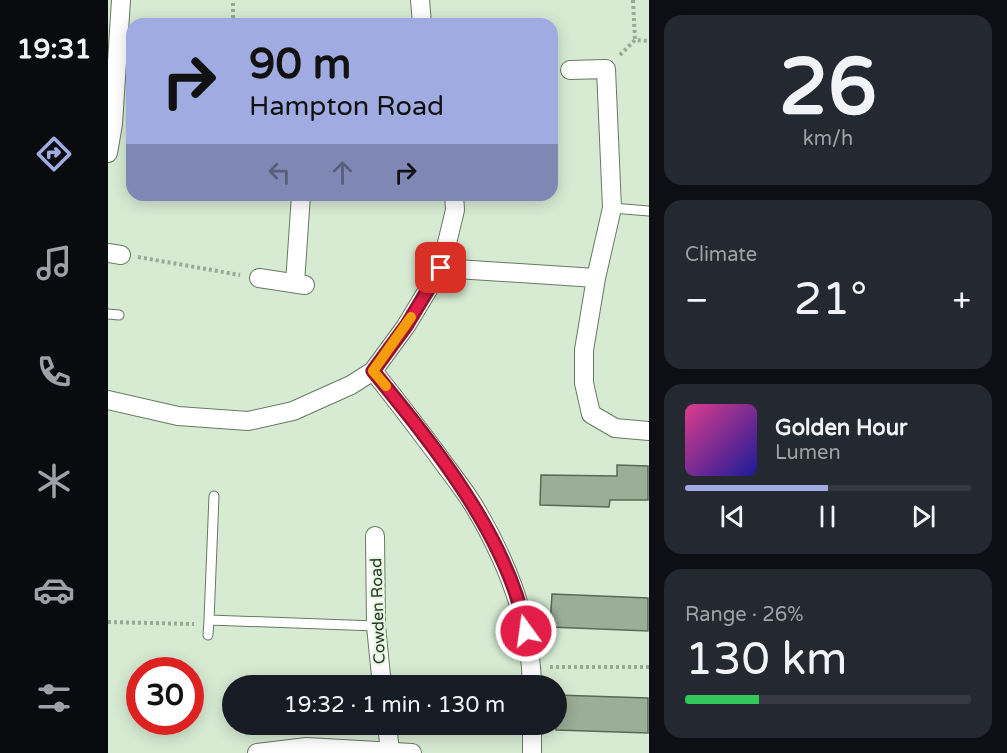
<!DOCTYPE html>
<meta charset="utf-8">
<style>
body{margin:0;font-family:"Varela Round",sans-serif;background:#242831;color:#f1f3f6;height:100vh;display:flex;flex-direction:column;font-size:22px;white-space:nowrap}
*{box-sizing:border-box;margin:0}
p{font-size:20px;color:#9ea1a6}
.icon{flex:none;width:33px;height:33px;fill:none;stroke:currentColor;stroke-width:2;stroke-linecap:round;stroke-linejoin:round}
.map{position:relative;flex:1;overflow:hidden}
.sheet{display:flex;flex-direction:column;gap:15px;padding:15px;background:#0d0f14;width:358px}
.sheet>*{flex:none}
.guide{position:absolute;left:18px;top:18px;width:432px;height:183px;border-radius:18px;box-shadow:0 3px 15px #0003;background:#9fabe1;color:#111;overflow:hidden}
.speed{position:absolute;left:18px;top:657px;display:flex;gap:12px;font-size:30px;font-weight:700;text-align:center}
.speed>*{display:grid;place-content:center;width:78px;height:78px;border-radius:50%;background:#171b24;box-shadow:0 3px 15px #0003;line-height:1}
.speed .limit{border:9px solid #d22;background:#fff;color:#111}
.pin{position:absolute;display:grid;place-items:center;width:51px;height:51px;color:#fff;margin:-26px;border-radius:12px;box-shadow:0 3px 9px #0006}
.me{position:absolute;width:66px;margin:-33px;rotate:346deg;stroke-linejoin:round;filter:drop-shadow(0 0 4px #0008)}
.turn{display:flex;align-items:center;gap:21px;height:126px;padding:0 24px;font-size:27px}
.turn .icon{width:78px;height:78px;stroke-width:2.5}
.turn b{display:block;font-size:42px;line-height:51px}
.lanes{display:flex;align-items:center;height:57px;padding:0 24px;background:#0003;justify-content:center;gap:30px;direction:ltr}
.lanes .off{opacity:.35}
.big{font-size:45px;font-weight:600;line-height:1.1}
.sheet .card{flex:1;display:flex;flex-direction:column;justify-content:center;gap:9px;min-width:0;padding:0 21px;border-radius:18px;background:#242831}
.sheet .dial{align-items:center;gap:0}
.dial b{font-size:78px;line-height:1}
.song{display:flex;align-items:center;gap:18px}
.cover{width:72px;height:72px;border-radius:9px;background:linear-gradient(135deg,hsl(330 70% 55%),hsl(240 70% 35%))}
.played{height:6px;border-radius:3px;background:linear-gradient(90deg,#9fabe1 50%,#363941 50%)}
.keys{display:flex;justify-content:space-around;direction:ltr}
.heat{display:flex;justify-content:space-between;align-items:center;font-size:33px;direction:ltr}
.charge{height:9px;border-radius:4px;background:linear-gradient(90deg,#34c759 26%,#363941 0)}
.trip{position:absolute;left:114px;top:675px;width:345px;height:60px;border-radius:30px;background:#171b24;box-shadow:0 3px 15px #0003;font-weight:600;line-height:60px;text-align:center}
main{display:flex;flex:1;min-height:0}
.dock{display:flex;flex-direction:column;width:108px;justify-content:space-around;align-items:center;background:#090b0e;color:#9ea1a6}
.dock .icon{width:42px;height:42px}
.dock .current{color:#9fabe1}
.dock b{font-size:27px;color:#f1f3f6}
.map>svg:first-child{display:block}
</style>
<main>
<nav class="dock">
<b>19:31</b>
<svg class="icon current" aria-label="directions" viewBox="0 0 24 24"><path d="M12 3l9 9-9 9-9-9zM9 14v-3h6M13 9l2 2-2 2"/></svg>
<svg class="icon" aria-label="music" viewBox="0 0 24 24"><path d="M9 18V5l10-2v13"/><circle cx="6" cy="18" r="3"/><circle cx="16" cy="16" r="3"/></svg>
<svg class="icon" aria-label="phone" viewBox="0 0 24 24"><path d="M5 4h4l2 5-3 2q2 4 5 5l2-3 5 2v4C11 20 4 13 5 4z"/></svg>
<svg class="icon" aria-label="climate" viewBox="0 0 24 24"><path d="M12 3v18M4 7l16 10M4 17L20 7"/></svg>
<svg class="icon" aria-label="car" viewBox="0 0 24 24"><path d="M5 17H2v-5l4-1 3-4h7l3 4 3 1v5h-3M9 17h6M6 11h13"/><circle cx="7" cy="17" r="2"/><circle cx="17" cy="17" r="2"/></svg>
<svg class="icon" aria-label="filters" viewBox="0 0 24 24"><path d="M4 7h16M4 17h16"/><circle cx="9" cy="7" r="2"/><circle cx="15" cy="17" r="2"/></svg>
</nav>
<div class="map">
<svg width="541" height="753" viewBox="0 0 541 753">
<rect width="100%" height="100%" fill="#d7ebd3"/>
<path fill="#9bae97" stroke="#596b56" stroke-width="1.5" d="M509,465L540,466V500H502L501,507L432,505L433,475L509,476Z
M444,594L540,598V631L442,627Z
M448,695L540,698V733L448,730Z"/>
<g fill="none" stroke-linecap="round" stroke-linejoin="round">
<g stroke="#677963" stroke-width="11">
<path id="service" d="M504,208L541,211
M0,314L11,315
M106,496L101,620L268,626
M100,635L101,620"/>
</g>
<g stroke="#677963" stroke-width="20">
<path id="minor" d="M312,0L314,24
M462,70L498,69L504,208L488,278L476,350V383L483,414L507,428L541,431
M0,153L5,124L13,0
M0,253L13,255
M333,268L488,278
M151,278L197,285
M187,283L193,195
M265,371C287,398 308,426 329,454C341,471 355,488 366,506C399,561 423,621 424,686
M0,400L70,416L140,421L185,411L243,385L265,371L298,326L333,268L347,210L346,195
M267,536L268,626L274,686
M279,724L282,752
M424,724V753
M149,753L199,747L304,753"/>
</g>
<path stroke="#99a996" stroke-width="4" stroke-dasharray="3 3" stroke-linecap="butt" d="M525,0L527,40
M125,24V0
M512,55L527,40L541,41
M30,257L132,275
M0,622L86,624
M442,667H541"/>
<use href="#service" stroke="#fff" stroke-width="9"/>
<use href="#minor" stroke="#fff" stroke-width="18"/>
</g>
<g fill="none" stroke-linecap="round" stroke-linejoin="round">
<g stroke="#92132f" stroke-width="15">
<path id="route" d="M333,268L298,326L265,371C326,446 399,535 418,631"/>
</g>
<use href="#route" stroke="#e11d48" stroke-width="10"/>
<path stroke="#f59e0b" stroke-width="10" d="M278,386L265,371L303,317"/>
</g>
<g text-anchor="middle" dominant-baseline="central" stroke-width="4.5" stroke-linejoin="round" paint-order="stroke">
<g font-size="16" fill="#2c342b" stroke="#e4f9e0">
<text transform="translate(270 611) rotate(-92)">Cowden Road</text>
</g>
</g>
</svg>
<div class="speed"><div class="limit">30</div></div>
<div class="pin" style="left:333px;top:268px;background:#d93025"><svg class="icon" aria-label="arrive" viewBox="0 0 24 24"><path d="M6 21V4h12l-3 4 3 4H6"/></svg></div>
<svg class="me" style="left:418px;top:631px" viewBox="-20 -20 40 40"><circle r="17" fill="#e11d48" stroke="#fff" stroke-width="3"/><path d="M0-11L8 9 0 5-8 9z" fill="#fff"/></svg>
<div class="trip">19:32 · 1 min · 130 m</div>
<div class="guide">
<div class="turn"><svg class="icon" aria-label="right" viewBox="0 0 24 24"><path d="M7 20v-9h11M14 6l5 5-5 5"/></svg><div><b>90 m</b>Hampton Road</div></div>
<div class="lanes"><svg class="icon off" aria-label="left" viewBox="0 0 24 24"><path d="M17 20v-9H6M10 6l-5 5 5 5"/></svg><svg class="icon off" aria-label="ahead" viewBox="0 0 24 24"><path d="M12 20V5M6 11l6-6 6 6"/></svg><svg class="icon" aria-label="right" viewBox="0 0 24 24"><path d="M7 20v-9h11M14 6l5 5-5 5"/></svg></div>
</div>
</div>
<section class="sheet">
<div class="card dial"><b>26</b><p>km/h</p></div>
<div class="card"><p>Climate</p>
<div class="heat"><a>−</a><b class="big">21°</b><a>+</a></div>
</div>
<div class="card">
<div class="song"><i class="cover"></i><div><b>Golden Hour</b><p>Lumen</p></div></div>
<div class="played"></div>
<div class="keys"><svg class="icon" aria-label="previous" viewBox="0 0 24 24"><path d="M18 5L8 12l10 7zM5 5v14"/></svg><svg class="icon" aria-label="pause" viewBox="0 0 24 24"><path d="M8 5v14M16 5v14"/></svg><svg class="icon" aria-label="next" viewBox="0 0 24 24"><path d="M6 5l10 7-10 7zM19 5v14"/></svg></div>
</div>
<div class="card"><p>Range · 26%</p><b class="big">130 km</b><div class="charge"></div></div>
</section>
</main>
